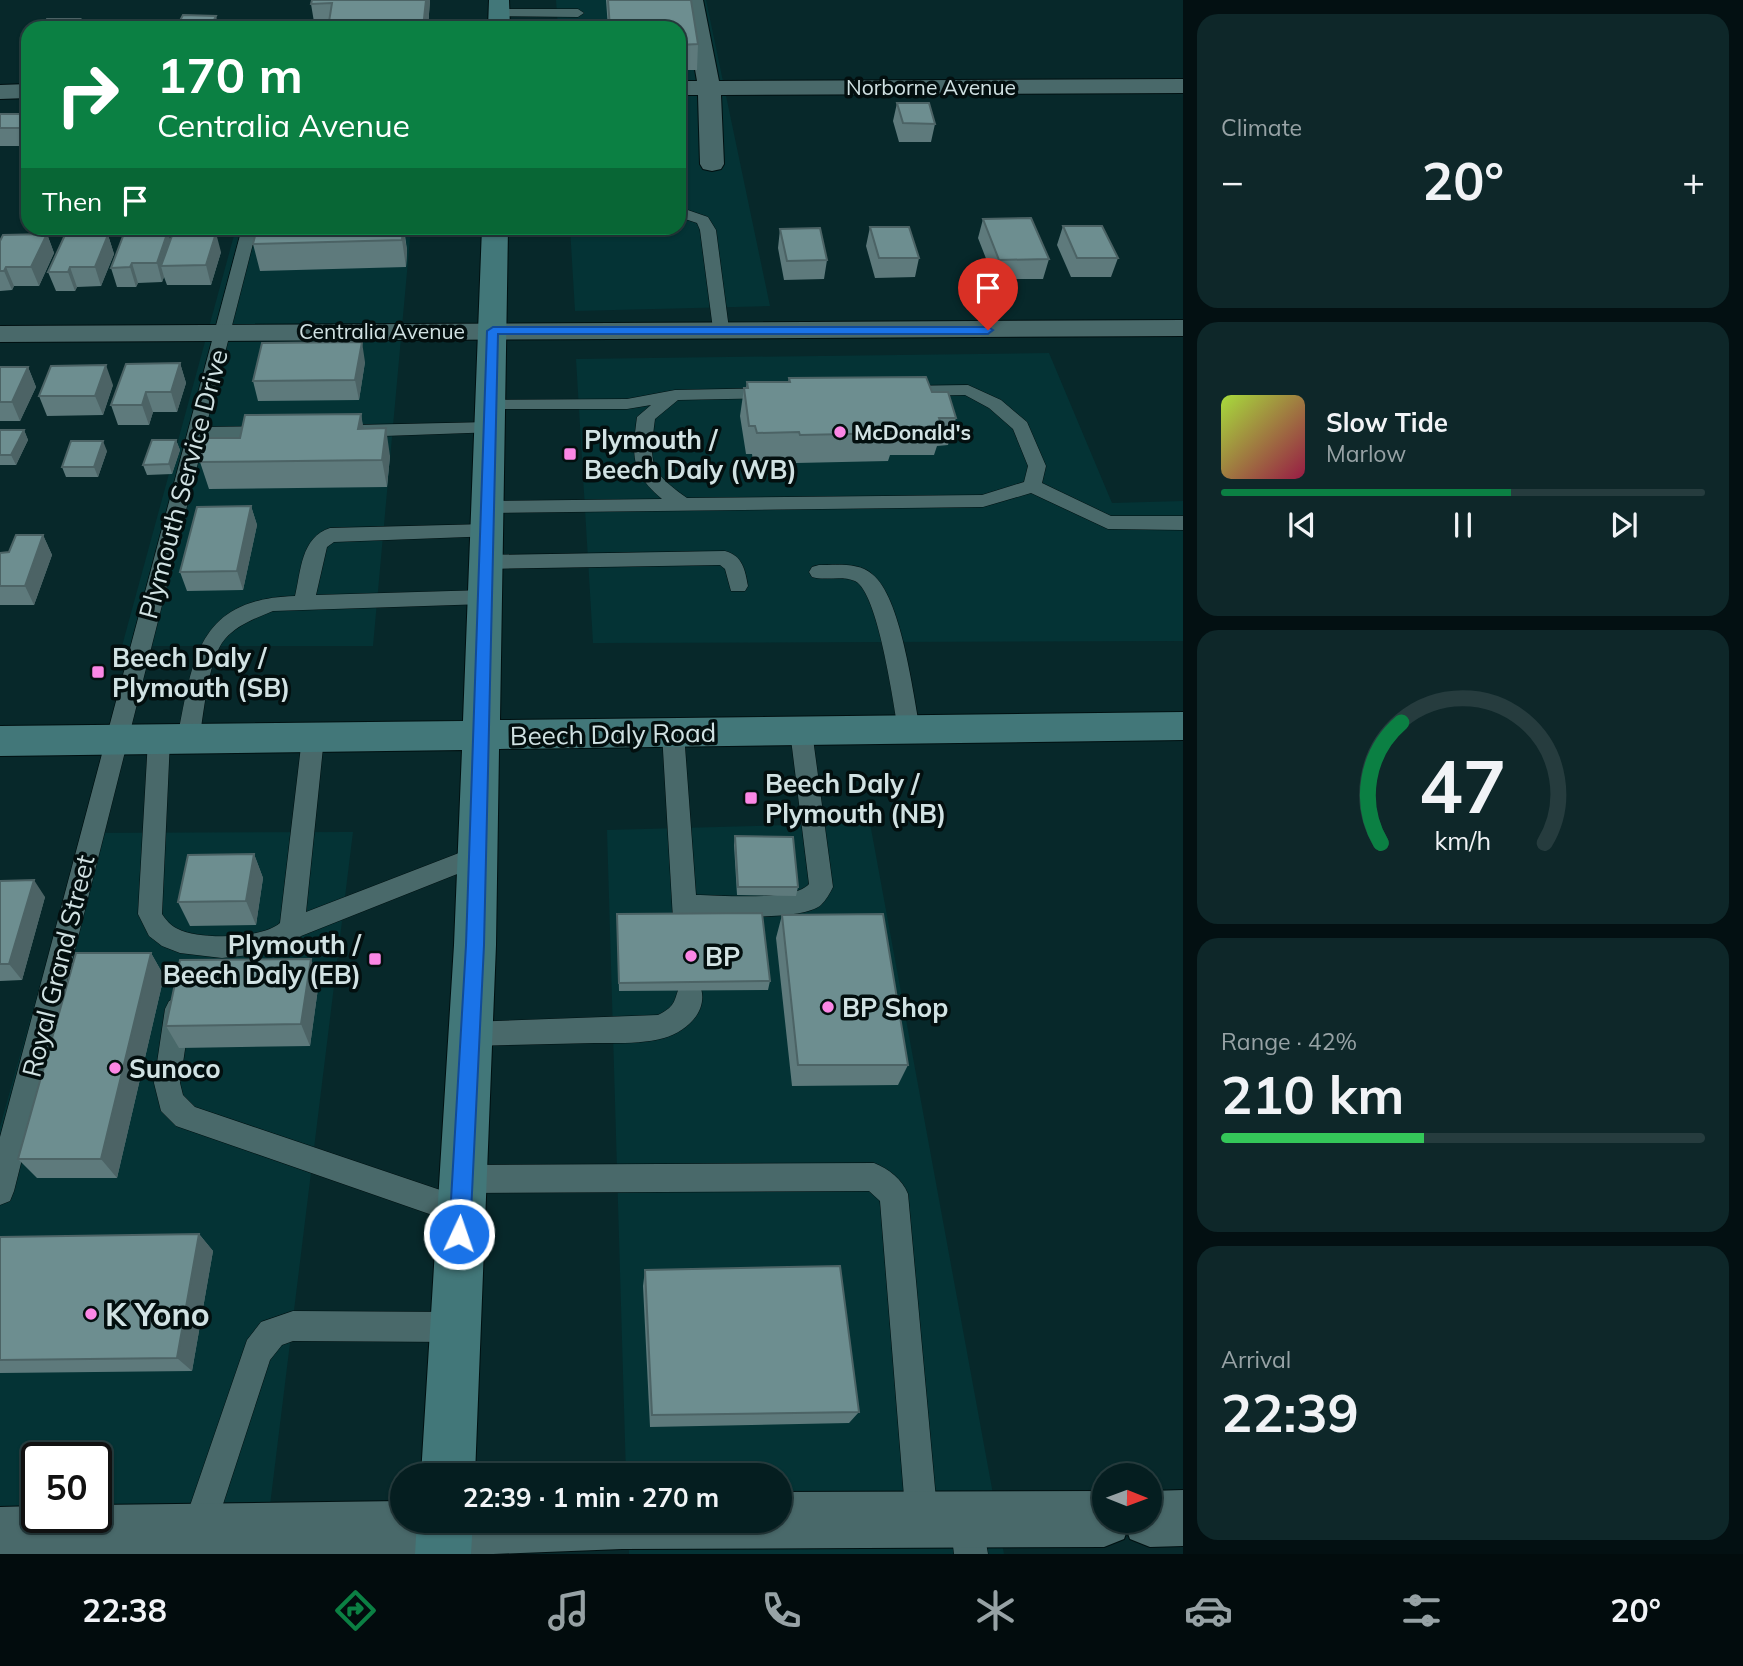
<!DOCTYPE html>
<meta charset="utf-8">
<style>
body{margin:0;font-family:Mulish,sans-serif;background:#0e2729;color:#f1f3f6;height:100vh;display:flex;flex-direction:column;font-size:26px;white-space:nowrap}
*{box-sizing:border-box;margin:0}
p{font-size:23px;color:#97a2a5}
.icon{flex:none;width:38px;height:38px;fill:none;stroke:currentColor;stroke-width:2;stroke-linecap:round;stroke-linejoin:round}
.map{position:relative;flex:1;overflow:hidden}
.sheet{display:flex;flex-direction:column;gap:14px;padding:14px;background:#031012;width:560px}
.sheet>*{flex:none}
.guide{position:absolute;left:21px;top:21px;width:665px;height:214px;border-radius:21px;box-shadow:0 2px 5px #0004,0 0 0 2px #263c3e;background:#0b8043;color:#fff;overflow:hidden}
.needle{width:46px;rotate:91deg}
.tools{position:absolute;left:1092px;top:1463px;display:grid;gap:14px}
.tools a{display:grid;place-items:center;width:70px;height:70px;border-radius:50%;background:#051e20;box-shadow:0 2px 5px #0004,0 0 0 2px #263c3e;font-size:35px}
.speed{position:absolute;left:21px;top:1442px;display:flex;gap:14px;font-size:35px;font-weight:700;text-align:center}
.speed>*{display:grid;place-content:center;width:91px;height:91px;border-radius:50%;background:#051e20;box-shadow:0 2px 5px #0004,0 0 0 2px #263c3e;line-height:1}
.speed .limit{border:4px solid #111;border-radius:10px;background:#fff;color:#111}
.pin{position:absolute;display:grid;place-items:center;width:60px;height:60px;color:#fff;margin:-72px -30px;border-radius:50% 50% 50% 0;rotate:-45deg;box-shadow:0 0 7px #0007}
.pin .icon{rotate:45deg}
.me{position:absolute;width:77px;margin:-38px;rotate:3deg;stroke-linejoin:round;filter:drop-shadow(0 0 5px #0008)}
.turn{display:flex;align-items:center;gap:24px;height:147px;padding:0 21px;font-size:32px}
.turn .icon{width:91px;height:91px;stroke-width:2.5}
.turn b{display:block;font-size:49px;line-height:60px}
.then{display:flex;align-items:center;height:66px;padding:0 21px;background:#0003;gap:14px;font-size:26px}
.big{font-size:52px;font-weight:700;line-height:1.1}
.sheet .tile{flex:1;display:flex;flex-direction:column;justify-content:center;gap:10px;min-width:0;padding:0 24px;border-radius:21px;background:#0e2729}
.sheet .dial{align-items:center;gap:0}
.dial svg{height:182px;overflow:visible;fill:none;stroke:#263c3e;stroke-width:7;stroke-linecap:round;text-anchor:middle}
.dial text{fill:#f1f3f6;stroke:none}
.song{display:flex;align-items:center;gap:21px}
.cover{width:84px;height:84px;border-radius:10px;background:linear-gradient(135deg,hsl(80 70% 55%),hsl(340 70% 35%))}
.played{height:7px;border-radius:4px;background:linear-gradient(90deg,#0b8043 60%,#263c3e 60%)}
.keys{display:flex;justify-content:space-around;direction:ltr}
.heat{display:flex;justify-content:space-between;align-items:center;font-size:38px;direction:ltr}
.charge{height:10px;border-radius:5px;background:linear-gradient(90deg,#34c759 42%,#263c3e 0)}
.trip{position:absolute;left:390px;top:1463px;width:402px;height:70px;border-radius:35px;background:#051e20;box-shadow:0 2px 5px #0004,0 0 0 2px #263c3e;font-weight:700;line-height:70px;text-align:center}
.dock{display:flex;height:112px;justify-content:space-around;align-items:center;background:#020c0d;color:#97a2a5}
.dock .icon{width:49px;height:49px}
.dock .active{color:#0b8043}
.dock b{font-size:32px;color:#f1f3f6}
main{display:flex;flex:1;min-height:0}
.map>svg:first-child{display:block}
</style>
<main>
<div class="map">
<svg width="1183" height="1554" viewBox="0 0 1183 1554">
<rect width="100%" height="100%" fill="#07282a"/>
<path fill="#043335" fill-rule="evenodd" d="M556,0H706L770,306L575,311L570,228H679V28H558Z
M236,228H411L373,646H122Z
M1049,353L1112,503L1183,501V641L593,643L576,359Z
M870,823L1004,1554H629L628,1521H780V1475H626L607,830Z
M353,832L264,1554H0V1127L82,833ZM37,1458H96V1517H37Z"/>
<g fill="none" stroke-linecap="round" stroke-linejoin="round">
<g stroke="#001011" stroke-width="1">
<path id="service" d="M499,9H578L584,13L578,17L495,16V10Z
M679,207L708,217L716,230L729,329L727,333H715L713,329L700,230L697,223L679,217Z
M242,228H257L206,427L270,426L279,432L270,438L204,439L14,1191L10,1201L0,1205V1137Z
M968,385L1001,400L1027,422L1046,466L1042,483L1111,516H1183V530L1108,529L1031,493L983,507L487,513L480,512L477,507L480,502L487,501L662,499C630,472 632,455 637,417L651,405L627,409H490L484,408L481,404L484,400L627,399L675,390L772,388L781,393L772,398L678,400L655,419C649,464 649,471 687,498L982,495L1024,482L1028,466L1013,429L989,408L965,395L901,396L892,391L901,386Z
M490,422L496,424L499,428L496,432L356,437L347,431L356,425Z
M487,524L494,526L497,531L494,536L334,542L327,547L316,595L485,590L492,592L495,597L492,602L485,604L273,611C256,618 237,625 225,639C208,658 204,714 199,740L196,746L188,749L180,746L177,740C193,660 196,599 295,596C301,571 301,537 330,528Z
M725,551C743,556 745,570 748,586L745,591H731L725,569L720,565L486,569L479,567L476,562L479,557L486,555Z
M819,565C835,565 859,562 872,574C901,596 913,693 920,729L917,735L909,738L901,735L898,729C893,702 878,592 855,581C842,575 825,581 812,577L809,572L812,567Z
M801,722L809,725L812,731L833,887C830,893 826,900 821,905C802,921 724,916 697,916L694,927L685,930L676,927L673,919L662,733L665,727L673,724L681,727L684,733L696,895C720,895 794,902 809,884L790,731L793,725Z
M313,729L321,732L324,738L306,912L477,846L485,849L489,856L485,863L301,936L288,947L275,952L222,958L180,953L162,946L149,936L138,914L148,740L151,734L159,731L167,734L170,740L162,914C166,920 171,926 178,929C199,940 262,939 280,923L302,738L305,732Z
M690,979L699,983C711,1009 688,1031 664,1038C643,1044 616,1043 594,1043C553,1044 511,1045 470,1046L461,1043L457,1034L461,1025L470,1022L658,1015C678,1005 673,1000 681,983Z
M178,997L187,1001L191,1009L180,1083L183,1095L195,1107L461,1197L471,1201L475,1211L471,1221L461,1225L176,1126L161,1111L154,1083L165,1009L169,1001Z
M874,1163C889,1169 902,1179 908,1194L938,1521L934,1533L922,1537L910,1533L906,1521L880,1201L869,1191L463,1193L453,1189L449,1179L453,1169L463,1165Z
M293,1311L454,1312L465,1316L469,1327L465,1338L454,1342L293,1341L282,1345L270,1360L210,1544L198,1549L186,1544L181,1532L247,1340L261,1322Z
M966,1505L978,1509L982,1521L988,1554H954L950,1521L954,1509Z"/>
</g>
<g stroke="#001011" stroke-width="2">
<path id="minor" d="M683,0H703L719,81L1183,79V93L721,95L724,164L721,169L712,171L703,169L700,164L698,95H679V81H697Z
M28,84V98L0,99V85Z
M1183,320V336L0,342V326Z
M1183,1490V1546L1150,1547L1130,1539L1127,1531L1124,1539L1104,1547L622,1549L493,1554H0V1507L37,1506V1517H96V1505L402,1501V1521H780V1492L1104,1491V1521H1150V1491Z"/>
</g>
<g stroke="#001011" stroke-width="2">
<path id="secondary" d="M489,0H509L510,28H488Z
M482,228H508L500,720L1183,712V740L499,749L496,945L475,1475H421L454,945L462,750L0,756V726L463,721Z
M417,1521H473L471,1554H415Z"/>
</g>
<use href="#service" fill="#49696a" fill-rule="evenodd"/>
<use href="#minor" fill="#49696a" fill-rule="evenodd"/>
<use href="#secondary" fill="#427779" fill-rule="evenodd"/>
</g>
<path fill="#5e7a7c" d="M312,0H430L428,28H315L311,4Z
M606,0H691L698,44L697,70H679V28H608Z
M897,103L935,124L931,142H899L893,121Z
M0,114H28V146H0Z
M983,219L1049,259L1043,279H994L978,238Z
M1063,226L1118,258L1111,277H1071L1057,245Z
M870,227L919,258L915,277L875,278L866,246Z
M404,228L407,250L406,267L260,271L253,244Z
M780,229L827,260L824,279L784,280L778,248Z
M47,234L54,253L39,286H14L12,290L0,291V241Z
M108,235L114,254L101,286L77,287L75,291H56L48,272Z
M170,240L221,252L211,285H167L164,277L162,282L138,283L136,287H117L111,268Z
M365,362L359,400L258,401L253,381Z
M180,363L186,383L177,412H153L149,425H118L111,405Z
M0,367H28L36,387L20,421H0Z
M789,378L932,392L956,418L948,445L937,446L934,455H890L888,461L796,463L795,460L753,461L752,454H746L740,416L744,388H746L747,382H788Z
M113,385L103,415L47,416L39,396Z
M361,414L363,429L390,456L387,487L209,489L200,462L240,438Z
M0,430H24L28,440L16,465H0Z
M176,440L180,450L172,474L147,475L143,465Z
M107,451L98,477H66L62,467Z
M251,506L257,525L243,590L187,591L180,572Z
M43,535L52,555L34,605H0V553L9,552Z
M735,836L798,887L796,896L737,895L734,845Z
M254,854L263,878L256,925L190,926L178,902Z
M0,881L45,897L22,980L0,981Z
M617,914L770,981L768,990L619,991Z
M782,915L908,1065L898,1085L792,1086L776,938Z
M151,953L164,976L117,1178H37L18,1159Z
M319,981L310,1046L179,1048L166,1026Z
M199,1234L213,1251L192,1371L0,1373V1237Z
M645,1270L859,1412L849,1423L650,1427L643,1286Z"/>
<path fill="#4c6365" d="M426,0H430L428,28H423Z
M216,16L219,28H210Z
M80,19L82,28H74Z
M403,228L407,250L406,267L402,240Z
M168,231L173,250L161,266L164,277L162,282L157,263Z
M216,233L221,252L211,285L206,265Z
M47,234L54,253L39,286L31,267Z
M108,235L114,254L101,286L95,267Z
M132,263L138,283L136,287L130,267Z
M6,267L14,286L12,290L4,271Z
M70,267L77,287L75,291L68,272Z
M362,342L365,362L359,400L355,380Z
M180,363L186,383L177,412L171,392Z
M106,365L113,385L103,415L95,396Z
M28,367L36,387L20,421L12,402Z
M146,392L153,412L149,425L142,405Z
M361,414L366,442L358,429Z
M386,428L390,456L387,487L382,460Z
M24,430L28,440L16,465L11,455Z
M176,440L180,450L172,474L169,464Z
M103,441L107,451L98,477L94,467Z
M251,506L257,525L243,590L237,571Z
M43,535L52,555L34,605L25,586Z
M254,854L263,878L256,925L246,901Z
M34,880L45,897L22,980L9,964Z
M151,953L164,976L117,1178L101,1159Z
M311,959L319,981L310,1046L301,1024Z
M199,1234L213,1251L192,1371L177,1358Z"/>
<path fill="#6d8e90" stroke="#4c6365" stroke-width="2" d="M312,0H426L423,28H328L332,3L311,4Z
M608,0H691L698,44L679,45V28H610Z
M183,15L216,16L210,28H176Z
M47,19H80L74,28H42Z
M897,103H929L935,124L903,123Z
M0,114H28V128H0Z
M1031,218L1049,259L999,260L983,219Z
M1063,226H1102L1118,258H1077Z
M870,227H909L919,258H879Z
M257,228H403L402,240L253,244Z
M820,228L827,260L787,261L780,229Z
M125,231H168L157,263H132L130,267L111,268Z
M173,233H216L206,265L161,266Z
M47,234L31,267H6L4,271H0V241L3,235Z
M65,235H108L95,267H70L68,272H48Z
M362,342L355,380L253,381L262,343Z
M180,363L171,392H146L142,405H111L126,364Z
M106,365L95,396H39L51,366Z
M0,367H28L12,402H0Z
M926,377L932,392H948L956,418H939L942,427H893L895,433L800,435L799,432L757,433L755,426H749L744,388H748L747,382H790L789,378Z
M361,414L358,429L386,428L382,460L200,462L206,438H240L245,415Z
M0,430H24L11,455H0Z
M152,440H176L169,464L143,465Z
M71,441H103L94,467H62Z
M251,506L237,571L180,572L197,507Z
M16,535H43L25,586H0V553L9,552Z
M735,836L793,837L798,887H738Z
M254,854L246,901L178,902L188,855Z
M34,880L9,964H0V881Z
M762,913L770,981L619,983L617,914Z
M883,914L908,1065H798L782,915Z
M76,953H151L101,1159H18Z
M311,959L301,1024L166,1026L180,960Z
M199,1234L177,1358L0,1360V1237Z
M840,1266L859,1412L652,1415L645,1270Z"/>
<path fill="#1a73e8" stroke="#114b97" stroke-width="2" d="M493,327H988L993,330L988,334H498L484,945L470,1234L467,1242L459,1245L452,1242L449,1234L466,945L487,331Z"/>
<g fill="#fb87e5" stroke="#030f0f" stroke-width="2.5">
<circle cx="840" cy="432" r="7"/>
<rect x="563" y="447" width="14" height="14" rx="3.5"/>
<rect x="91" y="665" width="14" height="14" rx="3.5"/>
<rect x="744" y="791" width="14" height="14" rx="3.5"/>
<circle cx="691" cy="956" r="7"/>
<rect x="368" y="952" width="14" height="14" rx="3.5"/>
<circle cx="828" cy="1007" r="7"/>
<circle cx="115" cy="1068" r="7"/>
<circle cx="91" cy="1314" r="7"/>
</g>
<g text-anchor="middle" dominant-baseline="central" stroke-width="7" stroke-linejoin="round" paint-order="stroke">
<g font-size="21" fill="#d1e2e3" stroke="#030f0f">
<text x="931" y="87">Norborne Avenue</text>
<text x="382" y="331">Centralia Avenue</text>
</g>
<g font-size="21" font-weight="bold" fill="#d1e2e3" stroke="#030f0f" text-anchor="start">
<text x="854" y="432">McDonald's</text>
</g>
<g font-size="26" font-weight="bold" fill="#d1e2e3" stroke="#030f0f" text-anchor="start">
<text x="584" y="439">Plymouth /<tspan x="584" dy="30">Beech Daly (WB)</tspan></text>
<text x="112" y="657">Beech Daly /<tspan x="112" dy="30">Plymouth (SB)</tspan></text>
<text x="765" y="783">Beech Daly /<tspan x="765" dy="30">Plymouth (NB)</tspan></text>
<text x="361" y="944" text-anchor="end">Plymouth /<tspan x="361" dy="30">Beech Daly (EB)</tspan></text>
<text x="705" y="956">BP</text>
<text x="842" y="1007">BP Shop</text>
<text x="129" y="1068">Sunoco</text>
</g>
<g font-size="26" fill="#d1e2e3" stroke="#030f0f">
<text transform="translate(183 484) rotate(-75)">Plymouth Service Drive</text>
<text transform="translate(613 734) rotate(-1)">Beech Daly Road</text>
<text transform="translate(58 966) rotate(-76)">Royal Grand Street</text>
</g>
<g font-size="32" font-weight="bold" fill="#d1e2e3" stroke="#030f0f" text-anchor="start">
<text x="105" y="1314">K Yono</text>
</g>
</g>
</svg>
<div class="tools">
<a><svg class="needle" viewBox="-14 -14 28 28"><path d="M0-13l5 13h-10z" fill="#e53935"/><path d="M0 13l5-13h-10z" fill="#97a2a5"/></svg></a>
</div>
<div class="speed"><div class="limit">50</div></div>
<div class="pin" style="left:988px;top:330px;background:#d93025"><svg class="icon" aria-label="arrive" viewBox="0 0 24 24"><path d="M6 21V4h12l-3 4 3 4H6"/></svg></div>
<svg class="me" style="left:459px;top:1234px" viewBox="-20 -20 40 40"><circle r="17" fill="#1a73e8" stroke="#fff" stroke-width="3"/><path d="M0-11L8 9 0 5-8 9z" fill="#fff"/></svg>
<div class="trip">22:39 · 1 min · 270 m</div>
<div class="guide">
<div class="turn"><svg class="icon" aria-label="right" viewBox="0 0 24 24"><path d="M7 20v-9h11M14 6l5 5-5 5"/></svg><div><b>170 m</b>Centralia Avenue</div></div>
<div class="then">Then<svg class="icon" aria-label="arrive" viewBox="0 0 24 24"><path d="M6 21V4h12l-3 4 3 4H6"/></svg></div>
</div>
</div>
<section class="sheet">
<div class="tile"><p>Climate</p>
<div class="heat"><a>−</a><b class="big">20°</b><a>+</a></div>
</div>
<div class="tile">
<div class="song"><i class="cover"></i><div><b>Slow Tide</b><p>Marlow</p></div></div>
<div class="played"></div>
<div class="keys"><svg class="icon" aria-label="previous" viewBox="0 0 24 24"><path d="M18 5L8 12l10 7zM5 5v14"/></svg><svg class="icon" aria-label="pause" viewBox="0 0 24 24"><path d="M8 5v14M16 5v14"/></svg><svg class="icon" aria-label="next" viewBox="0 0 24 24"><path d="M6 5l10 7-10 7zM19 5v14"/></svg></div>
</div>
<div class="tile dial"><svg viewBox="0 0 100 80">
<path d="M14 69A42 42 0 1 1 86 69"/>
<path d="M14 69A42 42 0 0 1 23 16" stroke="#0b8043"/>
<text x="50" y="56" font-size="32" font-weight="700">47</text>
<text x="50" y="72" font-size="11">km/h</text>
</svg></div>
<div class="tile"><p>Range · 42%</p><b class="big">210 km</b><div class="charge"></div></div>
<div class="tile"><p>Arrival</p><b class="big">22:39</b></div>
</section>
</main>
<nav class="dock">
<b>22:38</b>
<svg class="icon active" aria-label="directions" viewBox="0 0 24 24"><path d="M12 3l9 9-9 9-9-9zM9 14v-3h6M13 9l2 2-2 2"/></svg>
<svg class="icon" aria-label="music" viewBox="0 0 24 24"><path d="M9 18V5l10-2v13"/><circle cx="6" cy="18" r="3"/><circle cx="16" cy="16" r="3"/></svg>
<svg class="icon" aria-label="phone" viewBox="0 0 24 24"><path d="M5 4h4l2 5-3 2q2 4 5 5l2-3 5 2v4C11 20 4 13 5 4z"/></svg>
<svg class="icon" aria-label="climate" viewBox="0 0 24 24"><path d="M12 3v18M4 7l16 10M4 17L20 7"/></svg>
<svg class="icon" aria-label="car" viewBox="0 0 24 24"><path d="M5 17H2v-5l4-1 3-4h7l3 4 3 1v5h-3M9 17h6M6 11h13"/><circle cx="7" cy="17" r="2"/><circle cx="17" cy="17" r="2"/></svg>
<svg class="icon" aria-label="filters" viewBox="0 0 24 24"><path d="M4 7h16M4 17h16"/><circle cx="9" cy="7" r="2"/><circle cx="15" cy="17" r="2"/></svg>
<b>20°</b>
</nav>
